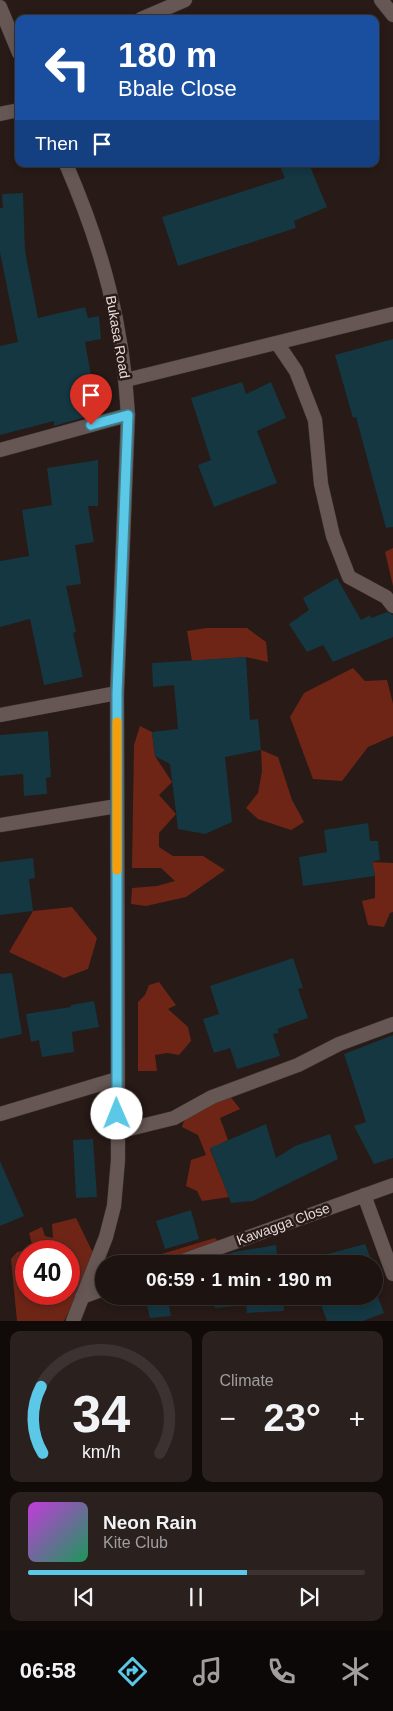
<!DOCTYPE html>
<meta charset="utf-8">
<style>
body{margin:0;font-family:Helvetica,sans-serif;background:#2a211f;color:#f1f3f6;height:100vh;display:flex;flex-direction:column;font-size:19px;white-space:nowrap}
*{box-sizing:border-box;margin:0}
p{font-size:16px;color:#a09e9f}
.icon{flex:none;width:28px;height:28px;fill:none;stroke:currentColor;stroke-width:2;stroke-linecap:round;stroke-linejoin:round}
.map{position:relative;height:1321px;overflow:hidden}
.sheet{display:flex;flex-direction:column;gap:10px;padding:10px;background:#100b09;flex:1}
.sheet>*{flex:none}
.top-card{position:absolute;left:15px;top:15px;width:364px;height:152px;border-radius:10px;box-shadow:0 2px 8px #0003,0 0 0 1px #3b3331;background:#1a4fa0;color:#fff;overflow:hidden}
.speed{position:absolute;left:15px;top:1240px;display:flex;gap:10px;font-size:25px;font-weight:700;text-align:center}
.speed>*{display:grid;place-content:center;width:65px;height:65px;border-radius:50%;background:#1d1411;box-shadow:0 2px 8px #0003,0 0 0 1px #3b3331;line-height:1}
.speed .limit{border:8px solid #d22;background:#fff;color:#111}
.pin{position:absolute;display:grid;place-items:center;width:42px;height:42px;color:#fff;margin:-51px -21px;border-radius:50% 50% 50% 0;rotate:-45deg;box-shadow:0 0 5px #0007}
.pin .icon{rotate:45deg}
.me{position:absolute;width:55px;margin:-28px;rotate:359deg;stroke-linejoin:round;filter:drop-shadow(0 0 4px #0008)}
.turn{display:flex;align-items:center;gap:18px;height:105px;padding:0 20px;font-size:22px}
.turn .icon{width:65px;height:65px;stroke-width:2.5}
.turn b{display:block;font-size:35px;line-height:42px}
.then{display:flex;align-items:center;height:48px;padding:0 20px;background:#0003;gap:10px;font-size:19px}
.big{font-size:38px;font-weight:700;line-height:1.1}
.sheet .card{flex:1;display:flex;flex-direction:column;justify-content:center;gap:8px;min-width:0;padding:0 18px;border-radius:10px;background:#2a211f}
.sheet .dial{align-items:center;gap:0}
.dial svg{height:130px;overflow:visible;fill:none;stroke:#3b3331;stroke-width:7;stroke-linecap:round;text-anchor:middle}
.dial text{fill:#f1f3f6;stroke:none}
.song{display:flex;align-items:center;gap:15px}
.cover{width:60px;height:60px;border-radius:8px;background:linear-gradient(135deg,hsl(290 70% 55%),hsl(150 70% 35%))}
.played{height:5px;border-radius:2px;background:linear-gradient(90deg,#5ac8e6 65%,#3b3331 65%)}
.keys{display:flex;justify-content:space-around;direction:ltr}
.heat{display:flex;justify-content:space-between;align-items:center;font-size:28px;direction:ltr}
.sheet .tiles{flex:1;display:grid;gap:10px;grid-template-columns:1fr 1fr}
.card:last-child{grid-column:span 2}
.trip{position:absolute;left:95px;top:1255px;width:288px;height:50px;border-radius:25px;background:#1d1411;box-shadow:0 2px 8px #0003,0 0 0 1px #3b3331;font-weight:700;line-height:50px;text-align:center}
.dock{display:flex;height:80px;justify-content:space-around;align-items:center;background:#0c0807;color:#a09e9f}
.dock .icon{width:35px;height:35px}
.dock .active{color:#5ac8e6}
.dock b{font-size:22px;color:#f1f3f6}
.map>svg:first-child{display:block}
</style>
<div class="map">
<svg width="393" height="1321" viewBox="0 0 393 1321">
<rect width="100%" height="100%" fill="#271a17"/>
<path fill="#6f2516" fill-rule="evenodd" d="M393,548V586L385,552Z
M207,628H247L266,642L268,662L246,657L192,661L187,631Z
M353,668L365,681L387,680L393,704V736L368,747L342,781L313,779L290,717L304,693Z
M140,726L152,732L155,756L172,782L159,795L176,814L159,833V847L173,856H203L225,870L186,897L146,906L131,904L132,888L157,886L175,881L161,868H132L134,745Z
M261,750L278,757L292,800L304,822L291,830L258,819L246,808L258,793L262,771Z
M372,862L393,863V912L390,913L384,927L368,925L362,901L375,898V876Z
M72,907L97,938L88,969L64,978L9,952L33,911Z
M159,982L176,1005L168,1009L188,1027L191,1041L179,1055L167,1053L155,1055L157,1071H138V1002L145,995L149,985Z
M226,1091L240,1109L220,1118L228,1140L210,1149L229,1197L202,1201L197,1191L186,1186L191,1160L206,1155L198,1135L182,1127L187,1111Z
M76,1218L96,1259L64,1321H17L11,1259L17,1252L33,1248L29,1233L42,1227L45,1236L53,1238L52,1224ZM26,1251H69V1294H26Z
M215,1238L223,1246L209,1261L193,1264H135L138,1261Z"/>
<path fill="#143741" d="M279,164H309L327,207L294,221L296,228L178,266L162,217L285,178Z
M23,193L25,251L38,318L85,307L88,318L99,316L101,339L85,342L96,403L87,404L89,416L54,426V421L0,435V346L18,342L0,252V208H3L2,194Z
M393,339V527L386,528L356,417L353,418L335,355Z
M242,382L246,394L271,382L286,418L257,431L277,483L214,507L198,465L211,460L191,398Z
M98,460V506H88L94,542L75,545L81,584L66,586L76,632L73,633L83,677L44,685L30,619L0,627V561L29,556L22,510L52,505L47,468Z
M337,578L361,620L370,615L371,618L387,612L393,615V637L333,662L323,645L307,652L289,624L309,610L303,598Z
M246,657L250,720L258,719L261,750L225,757L232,822L205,834L178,829L170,764L155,756L152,732L178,729L174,685L153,687L152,663Z
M48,731L51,777L46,778L47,794L24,796L23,774L0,776V735Z
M368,823L370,841H378L380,860L372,862L375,876L303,886L299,857L327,852L324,830Z
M33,858L35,878L29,879L33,911L0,915V862Z
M293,958L303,988L298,989L308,1018L277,1029L279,1033L273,1034L280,1056L237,1069L230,1048L214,1053L203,1019L219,1014L210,986Z
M12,973L22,1034L0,1039V974Z
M94,1001L99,1027L72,1032L74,1052L42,1057L39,1040L31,1042L26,1014L71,1007V1005Z
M393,1035V1158L374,1164L354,1126L366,1122L344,1054Z
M266,1124L276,1158L295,1146L330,1134L338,1159L253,1201L231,1203L210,1148Z
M93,1139L97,1197L76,1198L73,1140Z
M0,1161L24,1216L0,1226Z
M191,1210L199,1239L165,1249L156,1221Z
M365,1244L373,1264H320L326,1263L324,1255Z
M276,1245L278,1264H210L209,1261L234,1252Z
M374,1267L382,1288L375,1289L384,1313L363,1321H327L318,1296H374Z
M145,1296H167L171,1316L150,1318Z
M213,1296H316L283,1300L284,1311L247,1313L246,1305L215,1308Z"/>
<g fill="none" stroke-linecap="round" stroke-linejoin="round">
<g stroke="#3e3433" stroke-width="15">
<path id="service" d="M141,19L185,0"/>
</g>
<g stroke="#3e3433" stroke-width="15">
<path id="minor" d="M381,0L393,15
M0,114L19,110
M277,343L296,371L315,420L321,484L333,536L349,577L386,597L393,606
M126,380L393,314
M0,450L128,415
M0,715L117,693
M0,825L117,806
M0,1114L117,1079
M117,1132L174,1118L212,1097L298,1065L339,1044L393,1024
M364,1195L393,1274
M174,1264L393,1185
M82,1297L104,1289"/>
</g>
<g stroke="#3e3433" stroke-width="15">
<path id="tertiary" d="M0,7L19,53
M66,164C102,247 123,324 128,415L117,693L118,1160L114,1206L106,1237L73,1321"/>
</g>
<use href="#service" stroke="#665754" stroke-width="14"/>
<use href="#minor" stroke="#665754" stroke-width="14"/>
<use href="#tertiary" stroke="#665754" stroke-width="14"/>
</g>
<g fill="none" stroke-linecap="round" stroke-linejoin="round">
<g stroke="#3a8296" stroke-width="12">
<path id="route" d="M91,425L128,415L117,693V1114"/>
</g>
<use href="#route" stroke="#5ac8e6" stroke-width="9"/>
<path stroke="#f59e0b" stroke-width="9" d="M117,722V870"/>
</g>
<g text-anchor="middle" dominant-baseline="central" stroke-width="5" stroke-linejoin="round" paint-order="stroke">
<g font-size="14" fill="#e5dbd9" stroke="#271a17">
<text transform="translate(118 337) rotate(80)">Bukasa Road</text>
<text transform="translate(283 1224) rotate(-20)">Kawagga Close</text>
</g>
</g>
</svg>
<div class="speed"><div class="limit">40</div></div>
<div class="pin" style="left:91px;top:425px;background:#d93025"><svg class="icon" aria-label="arrive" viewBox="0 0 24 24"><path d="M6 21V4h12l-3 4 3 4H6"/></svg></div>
<svg class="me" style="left:117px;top:1114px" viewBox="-20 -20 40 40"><circle r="19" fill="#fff"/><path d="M0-13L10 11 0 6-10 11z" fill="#5ac8e6"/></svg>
<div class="trip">06:59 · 1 min · 190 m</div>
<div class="top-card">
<div class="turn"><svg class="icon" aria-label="left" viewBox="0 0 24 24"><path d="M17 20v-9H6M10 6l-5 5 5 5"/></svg><div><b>180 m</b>Bbale Close</div></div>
<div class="then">Then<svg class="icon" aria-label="arrive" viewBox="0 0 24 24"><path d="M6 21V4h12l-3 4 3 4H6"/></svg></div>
</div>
</div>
<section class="sheet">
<div class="tiles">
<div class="card dial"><svg viewBox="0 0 100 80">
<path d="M14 69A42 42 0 1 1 86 69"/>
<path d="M14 69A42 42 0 0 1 13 28" stroke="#5ac8e6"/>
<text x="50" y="56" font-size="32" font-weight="700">34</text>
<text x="50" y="72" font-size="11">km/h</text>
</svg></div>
<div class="card"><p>Climate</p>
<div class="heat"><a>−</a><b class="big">23°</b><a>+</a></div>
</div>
<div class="card">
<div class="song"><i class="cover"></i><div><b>Neon Rain</b><p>Kite Club</p></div></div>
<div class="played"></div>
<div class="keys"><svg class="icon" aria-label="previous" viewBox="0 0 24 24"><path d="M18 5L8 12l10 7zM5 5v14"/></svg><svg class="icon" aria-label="pause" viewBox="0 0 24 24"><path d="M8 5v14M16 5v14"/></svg><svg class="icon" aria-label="next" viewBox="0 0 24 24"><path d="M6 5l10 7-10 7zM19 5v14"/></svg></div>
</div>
</div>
</section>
<nav class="dock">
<b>06:58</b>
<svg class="icon active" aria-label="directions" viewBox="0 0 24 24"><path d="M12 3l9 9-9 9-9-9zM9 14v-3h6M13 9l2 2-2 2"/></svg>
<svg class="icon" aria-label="music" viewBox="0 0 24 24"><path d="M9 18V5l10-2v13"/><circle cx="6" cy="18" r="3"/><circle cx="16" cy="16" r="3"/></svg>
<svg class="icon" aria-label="phone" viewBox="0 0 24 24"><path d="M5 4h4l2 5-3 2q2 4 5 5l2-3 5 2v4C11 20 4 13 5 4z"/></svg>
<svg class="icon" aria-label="climate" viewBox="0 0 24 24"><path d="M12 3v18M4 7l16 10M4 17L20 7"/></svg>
</nav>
